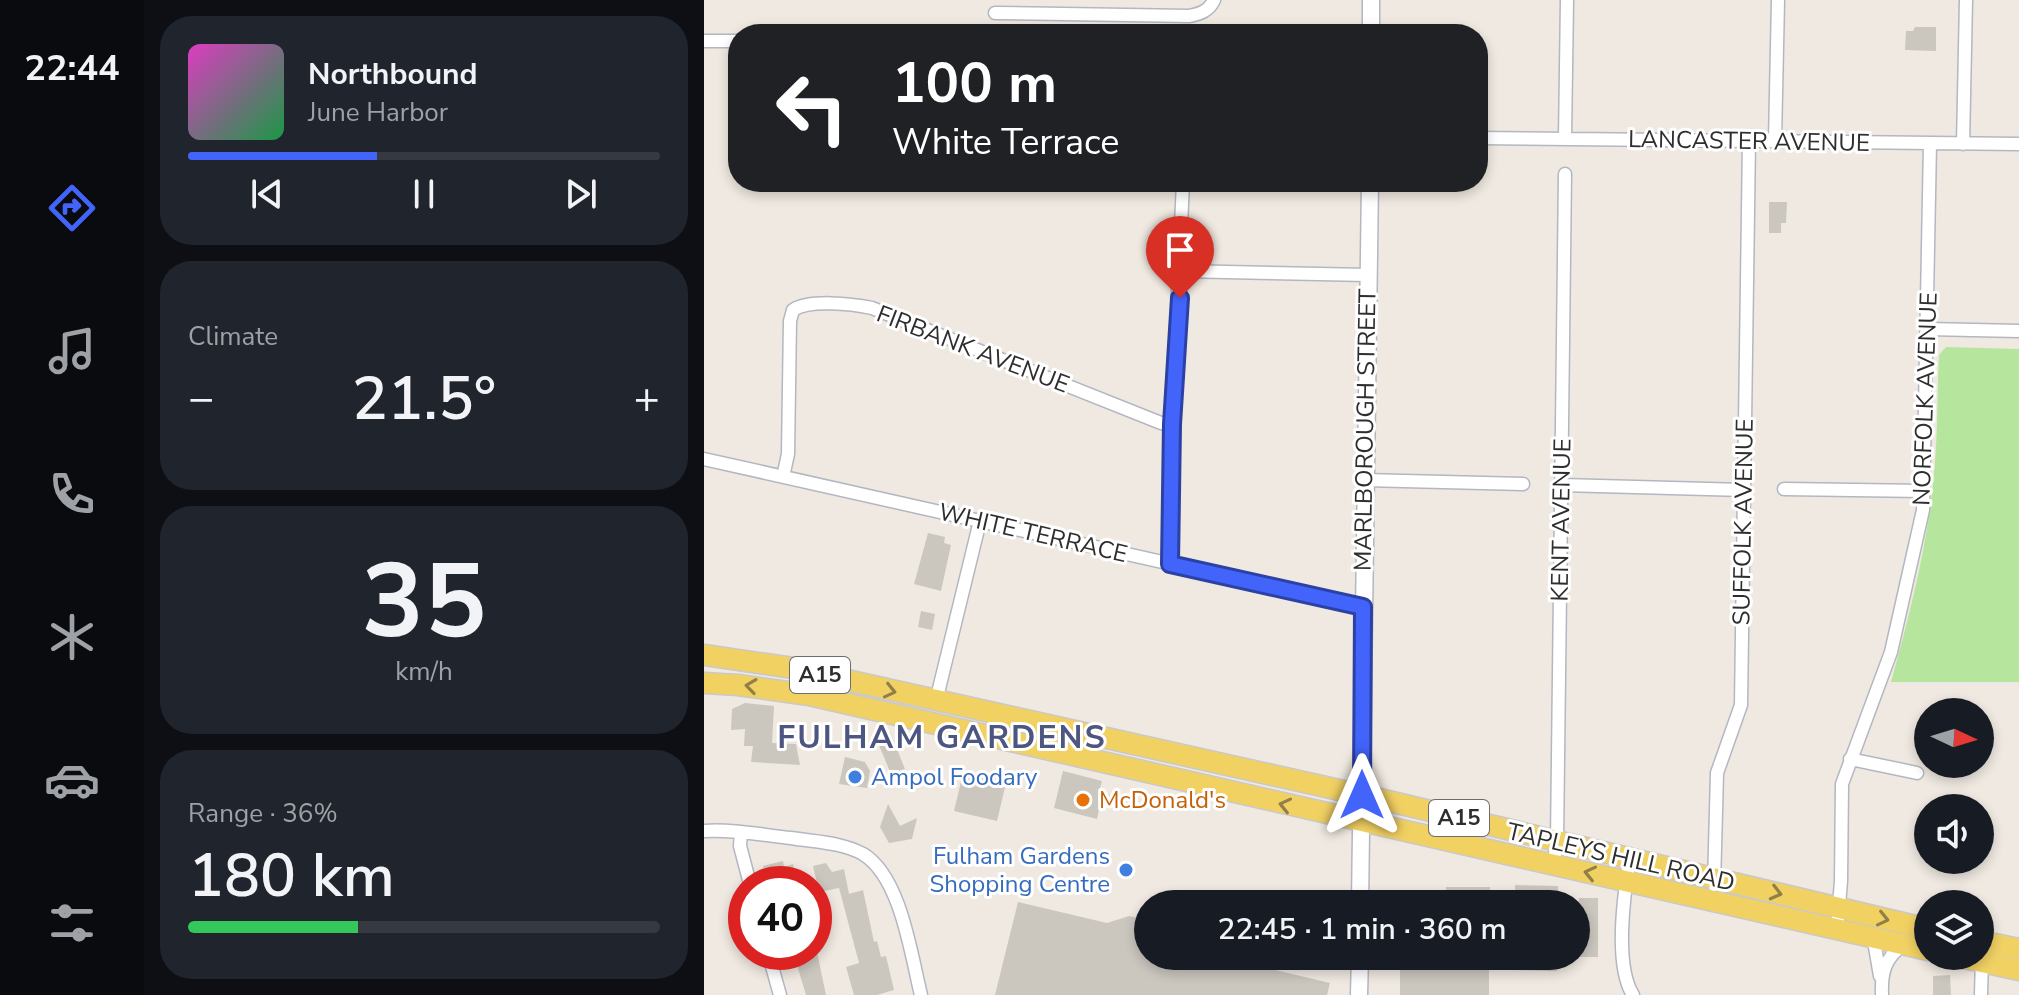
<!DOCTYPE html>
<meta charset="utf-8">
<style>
body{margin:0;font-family:"Nunito Sans",sans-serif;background:#20242c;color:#f1f3f6;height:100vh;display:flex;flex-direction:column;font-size:30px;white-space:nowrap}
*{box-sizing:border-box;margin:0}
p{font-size:26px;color:#9ea1a6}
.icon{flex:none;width:44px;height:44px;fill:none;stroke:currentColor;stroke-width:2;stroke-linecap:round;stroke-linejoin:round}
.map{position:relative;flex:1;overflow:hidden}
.details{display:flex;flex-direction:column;gap:16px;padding:16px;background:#0d0f14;width:560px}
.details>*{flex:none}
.banner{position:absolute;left:24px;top:24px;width:760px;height:168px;border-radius:32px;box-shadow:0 4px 12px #0003;background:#202124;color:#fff;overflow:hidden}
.needle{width:52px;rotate:94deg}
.buttons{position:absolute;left:1210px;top:698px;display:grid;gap:16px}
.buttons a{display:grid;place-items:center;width:80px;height:80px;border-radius:50%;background:#171b24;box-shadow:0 4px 12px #0003;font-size:40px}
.speed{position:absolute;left:24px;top:866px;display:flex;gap:16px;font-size:40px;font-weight:700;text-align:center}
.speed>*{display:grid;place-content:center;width:104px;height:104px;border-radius:50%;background:#171b24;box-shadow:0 4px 12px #0003;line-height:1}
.speed .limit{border:12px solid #d22;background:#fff;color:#111}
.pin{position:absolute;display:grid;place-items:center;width:68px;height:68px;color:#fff;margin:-82px -34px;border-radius:50% 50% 50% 0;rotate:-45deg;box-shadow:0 0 8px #0007}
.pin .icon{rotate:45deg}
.me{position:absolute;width:88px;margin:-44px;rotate:0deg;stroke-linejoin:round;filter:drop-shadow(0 0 6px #0008)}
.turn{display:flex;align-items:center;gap:28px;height:168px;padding:0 32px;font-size:36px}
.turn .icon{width:104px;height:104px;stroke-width:2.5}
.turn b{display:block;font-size:56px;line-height:68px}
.big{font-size:60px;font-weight:600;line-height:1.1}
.details .widget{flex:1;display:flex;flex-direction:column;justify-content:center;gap:12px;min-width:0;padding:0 28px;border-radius:32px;background:#20242c}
.details .dial{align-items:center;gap:0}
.dial b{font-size:104px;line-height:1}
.song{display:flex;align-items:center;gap:24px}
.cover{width:96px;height:96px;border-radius:12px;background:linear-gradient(135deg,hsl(310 70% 55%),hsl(140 70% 35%))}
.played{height:8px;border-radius:4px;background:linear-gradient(90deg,#4264fb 40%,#363941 40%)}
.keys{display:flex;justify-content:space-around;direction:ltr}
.heat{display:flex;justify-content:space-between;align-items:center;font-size:44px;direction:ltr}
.charge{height:12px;border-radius:6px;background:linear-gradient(90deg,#34c759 36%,#363941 0)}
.trip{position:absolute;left:430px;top:890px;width:456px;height:80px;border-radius:40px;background:#171b24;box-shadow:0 4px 12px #0003;font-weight:600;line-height:80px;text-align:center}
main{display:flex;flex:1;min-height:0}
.menu{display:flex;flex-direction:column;width:144px;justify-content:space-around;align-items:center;background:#090b0e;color:#9ea1a6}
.menu .icon{width:56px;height:56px}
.menu .active{color:#4264fb}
.menu b{font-size:36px;color:#f1f3f6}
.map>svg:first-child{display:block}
</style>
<main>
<nav class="menu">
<b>22:44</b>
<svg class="icon active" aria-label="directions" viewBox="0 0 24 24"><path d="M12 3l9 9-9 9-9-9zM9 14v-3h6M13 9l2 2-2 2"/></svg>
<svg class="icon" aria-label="music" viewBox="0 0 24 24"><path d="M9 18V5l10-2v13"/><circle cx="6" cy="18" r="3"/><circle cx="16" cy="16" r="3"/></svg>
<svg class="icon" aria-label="phone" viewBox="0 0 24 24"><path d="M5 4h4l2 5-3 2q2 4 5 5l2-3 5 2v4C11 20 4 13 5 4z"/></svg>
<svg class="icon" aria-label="climate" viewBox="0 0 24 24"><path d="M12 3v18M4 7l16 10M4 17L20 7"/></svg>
<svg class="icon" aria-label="car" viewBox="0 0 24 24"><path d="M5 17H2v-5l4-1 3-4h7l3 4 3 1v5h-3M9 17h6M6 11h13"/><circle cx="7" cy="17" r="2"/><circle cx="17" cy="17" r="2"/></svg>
<svg class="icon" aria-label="filters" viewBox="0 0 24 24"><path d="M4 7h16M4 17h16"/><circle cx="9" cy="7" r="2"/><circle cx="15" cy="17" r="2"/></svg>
</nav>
<section class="details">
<div class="widget">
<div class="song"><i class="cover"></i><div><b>Northbound</b><p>June Harbor</p></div></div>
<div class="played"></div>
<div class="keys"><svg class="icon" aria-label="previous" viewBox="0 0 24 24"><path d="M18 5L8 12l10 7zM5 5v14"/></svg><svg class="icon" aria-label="pause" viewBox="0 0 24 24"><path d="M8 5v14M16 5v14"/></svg><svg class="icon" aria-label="next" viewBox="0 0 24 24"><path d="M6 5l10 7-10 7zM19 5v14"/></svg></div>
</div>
<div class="widget"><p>Climate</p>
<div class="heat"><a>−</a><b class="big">21.5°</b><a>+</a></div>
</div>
<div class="widget dial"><b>35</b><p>km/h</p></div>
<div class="widget"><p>Range · 36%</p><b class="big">180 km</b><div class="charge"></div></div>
</section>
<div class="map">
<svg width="1315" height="995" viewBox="0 0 1315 995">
<rect width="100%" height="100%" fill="#efe9e1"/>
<path fill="#b6e59e" d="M1242,347L1315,349V682H1187C1205,617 1222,551 1229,484C1234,441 1233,397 1235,355Z"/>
<path fill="#cbc7bf" d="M1211,27H1232V51L1201,50L1202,31H1209Z
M1065,202H1083L1082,223H1077V233H1065Z
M224,533L241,537L240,543L247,545L237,591L210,584Z
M217,611L231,614L228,630L214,627Z
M41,703L70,706L68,743L92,744L96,765L47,762L49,746H40L41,729L27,730L28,709Z
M186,732L201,769L187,774L172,738Z
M141,757L161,762L166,771L163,788L135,784Z
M359,771L398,781L395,792L406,795L403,807L396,805L393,819L350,808Z
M259,773L302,783L293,821L250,811Z
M184,804L196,826L213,818L208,839L185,843L176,827Z
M79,861L80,867L89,864L93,881L63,884L59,866Z
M122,863L128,872L140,869L145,894L159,890L170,942L173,941L177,957L182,956L190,990L173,995H150L142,967L155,963L135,888L115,892L109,866Z
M811,885L854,886V904H811Z
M742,887H786V904H742Z
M875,898H894V957H875Z
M314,902L403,923L425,916L444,920V956H533L534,961L626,983L623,995H291Z
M89,952H113L122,995H102Z
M741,956H785V995H696V970H741Z
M810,956H853V971L810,970Z
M1246,975L1247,995H1229V976Z"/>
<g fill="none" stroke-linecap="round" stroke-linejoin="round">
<g stroke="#b4b7c1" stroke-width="15">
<path id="minor" d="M291,13L485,16C496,14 505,11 510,0
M0,41H34
M774,138L1315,144
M861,138L863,0
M1071,140L1074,0
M1259,144L1262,0
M477,271L664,275
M1223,329L1315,331
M0,459L659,607
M79,477L84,454L86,321L89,310C106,299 148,304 168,308L457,423L468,424
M660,480L819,484
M858,485L1040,490
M1080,489L1220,491
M466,564L468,424L479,182
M232,701L276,521
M1146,759L1213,773
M0,831C29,829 58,835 87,838C111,842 137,842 159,854C197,877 207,955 217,995
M37,832L36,846L46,884
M926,858C920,893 910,965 929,995
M849,865L853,842L861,174
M1010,885L1013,773L1037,705L1045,140
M1133,929L1137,881L1138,784L1187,652L1219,510L1226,143
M1167,937L1171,947L1176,976
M64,952L76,995
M1178,995C1177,972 1181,958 1200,944
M1277,995L1278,958"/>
</g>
<g stroke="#b4b7c1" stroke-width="19">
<path id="tertiary" d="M667,34V0
M656,904L666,182
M655,995L656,956"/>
</g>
<g stroke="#c9c9c9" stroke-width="23">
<path id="primary" d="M0,655L89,668L680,800L1224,929
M0,683L34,685L105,695L1224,950
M1276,941L1315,949
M1250,956L1315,970"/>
</g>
<use href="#minor" stroke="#fff" stroke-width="12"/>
<use href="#tertiary" stroke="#fff" stroke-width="16"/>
<use href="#primary" stroke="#f2d163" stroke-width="20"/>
</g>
<defs><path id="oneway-chevron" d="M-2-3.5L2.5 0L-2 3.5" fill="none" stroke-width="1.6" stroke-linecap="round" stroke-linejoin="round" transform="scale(2)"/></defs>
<g stroke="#908048">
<use href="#oneway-chevron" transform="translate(47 686) rotate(-172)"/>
<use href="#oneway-chevron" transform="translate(186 691) rotate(13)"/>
<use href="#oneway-chevron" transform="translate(581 805) rotate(-167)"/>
<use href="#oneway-chevron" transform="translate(886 873) rotate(-167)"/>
<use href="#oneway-chevron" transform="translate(1072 893) rotate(14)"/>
<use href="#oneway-chevron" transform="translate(1179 919) rotate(13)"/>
</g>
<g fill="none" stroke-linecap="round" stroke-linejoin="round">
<g stroke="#2b41a3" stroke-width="20">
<path id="route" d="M476,298L468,424L466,564L659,607L658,795"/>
</g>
<use href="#route" stroke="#4264fb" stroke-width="14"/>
</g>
<g fill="#3f7fe0" stroke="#fff" stroke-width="3">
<circle cx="151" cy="777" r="8"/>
<circle cx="422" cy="870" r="8"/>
</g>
<circle fill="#e8710a" stroke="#fff" stroke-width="3" cx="379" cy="800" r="8"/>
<g text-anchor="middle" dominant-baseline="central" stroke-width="6" stroke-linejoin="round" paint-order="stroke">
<g fill="#fff" stroke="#6d6d6d" stroke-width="2">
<rect x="86" y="657" width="60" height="36" rx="6"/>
<rect x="725" y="800" width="60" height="36" rx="6"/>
</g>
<g font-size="22" font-weight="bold" fill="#2e2e2e">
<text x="116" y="675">A15</text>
<text x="755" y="818">A15</text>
</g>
<g font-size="24" fill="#2e2e2e" stroke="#fff">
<text transform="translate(1045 141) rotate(1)">LANCASTER AVENUE</text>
<text transform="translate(269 349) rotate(21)">FIRBANK AVENUE</text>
<text transform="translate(1221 399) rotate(-88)">NORFOLK AVENUE</text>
<text transform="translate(661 430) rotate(-89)">MARLBOROUGH STREET</text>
<text transform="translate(857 520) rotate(-89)">KENT AVENUE</text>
<text transform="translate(1039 522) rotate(-89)">SUFFOLK AVENUE</text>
<text transform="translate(329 533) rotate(13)">WHITE TERRACE</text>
<text transform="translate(917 857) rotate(13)">TAPLEYS HILL ROAD</text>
</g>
<g font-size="24" fill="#366cbe" stroke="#fff" text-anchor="start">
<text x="167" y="777">Ampol Foodary</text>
<text x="406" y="856" text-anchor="end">Fulham Gardens<tspan x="406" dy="28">Shopping Centre</tspan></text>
</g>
<g font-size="24" fill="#c56008" stroke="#fff" text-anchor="start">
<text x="395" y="800">McDonald's</text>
</g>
<g font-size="32" font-weight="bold" letter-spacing="2" fill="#4d5680" stroke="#fff">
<text x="238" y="737">FULHAM GARDENS</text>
</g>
</g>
</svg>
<div class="buttons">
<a><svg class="needle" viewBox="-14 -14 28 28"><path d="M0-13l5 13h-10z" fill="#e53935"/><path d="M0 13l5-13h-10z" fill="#9ea1a6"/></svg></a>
<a><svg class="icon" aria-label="sound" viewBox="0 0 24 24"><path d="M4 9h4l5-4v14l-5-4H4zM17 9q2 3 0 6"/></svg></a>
<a><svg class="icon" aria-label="layers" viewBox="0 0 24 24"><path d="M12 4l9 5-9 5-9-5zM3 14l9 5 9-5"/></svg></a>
</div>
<div class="speed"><div class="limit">40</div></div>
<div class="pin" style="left:476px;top:298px;background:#d93025"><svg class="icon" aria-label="arrive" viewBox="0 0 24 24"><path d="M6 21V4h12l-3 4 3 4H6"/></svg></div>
<svg class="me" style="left:658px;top:795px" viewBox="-20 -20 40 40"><path d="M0-17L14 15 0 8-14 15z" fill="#4264fb" stroke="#fff" stroke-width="4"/></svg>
<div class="trip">22:45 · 1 min · 360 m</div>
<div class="banner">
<div class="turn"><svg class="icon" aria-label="left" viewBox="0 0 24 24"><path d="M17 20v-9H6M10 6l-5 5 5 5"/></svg><div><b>100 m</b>White Terrace</div></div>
</div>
</div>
</main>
